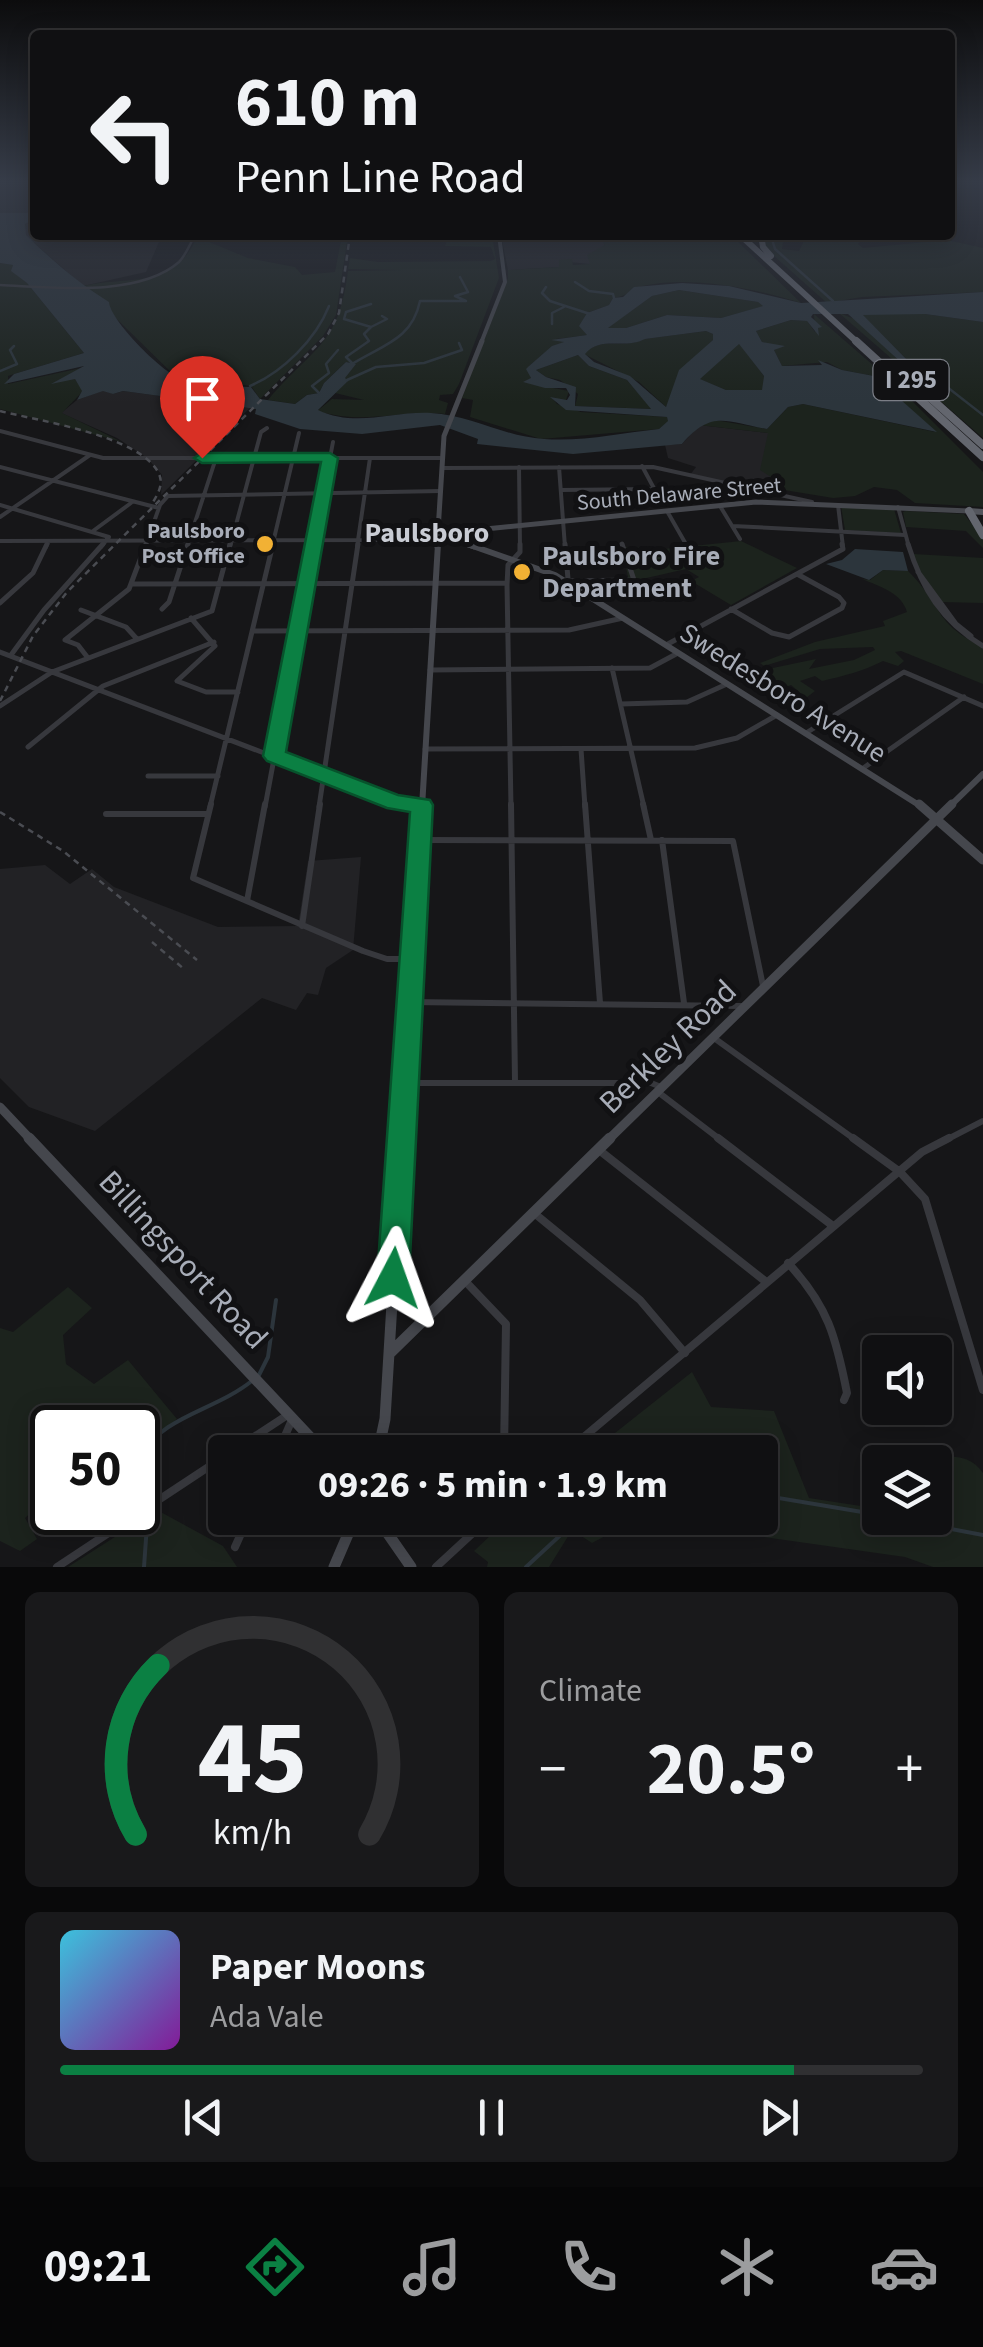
<!DOCTYPE html>
<meta charset="utf-8">
<style>
body{margin:0;font-family:"Source Sans 3",sans-serif;background:#19191b;color:#f1f3f6;height:100vh;display:flex;flex-direction:column;font-size:38px;white-space:nowrap}
*{box-sizing:border-box;margin:0}
p{font-size:32px;color:#9c9d9f}
.icon{flex:none;width:55px;height:55px;fill:none;stroke:currentColor;stroke-width:2;stroke-linecap:round;stroke-linejoin:round}
.map{position:relative;height:1567px;overflow:hidden}
.drawer{display:flex;flex-direction:column;gap:25px;padding:25px;background:#09090a;flex:1}
.drawer>*{flex:none}
.guide{position:absolute;left:30px;top:30px;width:925px;height:210px;border-radius:10px;box-shadow:0 5px 25px #0003,0 0 0 2px #303032;background:#101012;color:#f1f3f6;overflow:hidden}
.buttons{position:absolute;left:862px;top:1335px;display:grid;gap:20px}
.buttons a{display:grid;place-items:center;width:90px;height:90px;border-radius:10px;background:#101012;box-shadow:0 5px 25px #0003,0 0 0 2px #303032;font-size:50px}
.speed{position:absolute;left:30px;top:1405px;display:flex;gap:20px;font-size:50px;font-weight:700;text-align:center}
.speed>*{display:grid;place-content:center;width:130px;height:130px;border-radius:50%;background:#101012;box-shadow:0 5px 25px #0003,0 0 0 2px #303032;line-height:1}
.speed .limit{border:5px solid #111;border-radius:15px;background:#fff;color:#111}
.pin{position:absolute;display:grid;place-items:center;width:85px;height:85px;color:#fff;margin:-102px -42px;border-radius:50% 50% 50% 0;rotate:-45deg;box-shadow:0 0 10px #0007}
.pin .icon{rotate:45deg}
.me{position:absolute;width:110px;margin:-55px;rotate:4deg;stroke-linejoin:round;filter:drop-shadow(0 0 8px #0008)}
.turn{display:flex;align-items:center;gap:35px;height:210px;padding:0 40px;font-size:45px}
.turn .icon{width:130px;height:130px;stroke-width:2.5}
.turn b{display:block;font-size:70px;line-height:85px}
.big{font-size:75px;font-weight:700;line-height:1.1}
.drawer .card{flex:1;display:flex;flex-direction:column;justify-content:center;gap:15px;min-width:0;padding:0 35px;border-radius:15px;background:#19191b}
.drawer .dial{align-items:center;gap:0}
.dial svg{height:260px;overflow:visible;fill:none;stroke:#303032;stroke-width:7;stroke-linecap:round;text-anchor:middle}
.dial text{fill:#f1f3f6;stroke:none}
.song{display:flex;align-items:center;gap:30px}
.cover{width:120px;height:120px;border-radius:15px;background:linear-gradient(135deg,hsl(190 70% 55%),hsl(290 70% 35%))}
.played{height:10px;border-radius:5px;background:linear-gradient(90deg,#0b8043 85%,#303032 85%)}
.keys{display:flex;justify-content:space-around;direction:ltr}
.heat{display:flex;justify-content:space-between;align-items:center;font-size:55px;direction:ltr}
.drawer .tiles{flex:1;display:grid;gap:25px;grid-template-columns:1fr 1fr}
.card:last-child{grid-column:span 2}
.trip{position:absolute;left:208px;top:1435px;width:570px;height:100px;border-radius:10px;background:#101012;box-shadow:0 5px 25px #0003,0 0 0 2px #303032;font-weight:700;line-height:100px;text-align:center}
.dock{display:flex;height:160px;justify-content:space-around;align-items:center;background:#060607;color:#9c9d9f}
.dock .icon{width:70px;height:70px}
.dock .current{color:#0b8043}
.dock b{font-size:45px;color:#f1f3f6}
.map>svg:first-child{display:block}
</style>
<div class="map">
<svg width="983" height="1567" viewBox="0 0 983 1567">
<rect width="100%" height="100%" fill="#161618"/>
<path fill="#222225" d="M0,183H35V213H0Z
M35,219V235H162L146,272L83,286L25,235V224Z
M501,235H606L602,240L605,245L594,253L590,264L559,261L560,267L508,270Z
M104,390L113,394L123,391L250,408L161,495L162,475L147,458L117,438L61,413L77,400Z
M699,425L768,433L782,497L690,475L696,467L668,458L665,445L682,444Z
M361,857L353,950L326,968L318,995L307,993L296,1010L262,998L95,1131L29,1107L0,1078V869L45,865L70,884L92,869L114,887L218,927L298,926L308,861Z"/>
<path fill="#1c231d" d="M342,235H348L336,315L323,336L260,399L251,386L175,376L83,286C130,275 173,291 197,237L248,258L295,267L302,275L335,272Z
M492,235L499,278L459,384L453,394L440,395L439,400L448,403L445,414C397,409 369,426 317,411L332,399L364,400L335,393L347,381L344,378L355,364L346,362L324,383L319,393L307,395L295,404L268,400C313,346 338,348 348,271L403,270L348,269L350,258L378,262L491,261L495,259L491,247L445,246L448,239L443,237Z
M606,235H731L801,303C758,289 692,276 648,285C634,287 627,297 613,298L609,305L587,313L580,326L588,335L556,339L565,342L552,347L529,366L532,384L569,391L566,400L553,399L557,404L581,412L667,417L669,421L659,429L541,439L470,417L473,400L462,398L508,278V270L559,267V260L572,259L573,265L590,264L587,255L605,245L602,240Z
M764,235H778L775,241L783,242L782,249L799,251L807,235H871L860,240L858,244L863,248L947,240L983,248V292L862,297L827,303L765,248Z
M0,263L13,265L12,271L27,283L84,353L14,374L8,376V384L86,367L63,379H75L83,391L62,413L122,442L0,409Z
M679,290L758,302L764,306L721,318L667,315L626,328H607L652,296Z
M839,313L857,320L904,365L911,364L861,314H925L983,322V438Z
M814,314L896,385L983,472V507L915,503L897,490L874,487L855,496L833,498L778,489L779,482L760,470L768,433L699,425L715,420L767,429L788,407L803,404L935,432L874,376L842,370L827,362L782,366L774,350L780,347L762,342L756,331L791,320L807,321L815,332Z
M706,331L713,334V340L686,366L666,407L639,382L584,354C601,335 624,350 644,339Z
M739,343L764,376L763,390H726L699,379Z
M578,355L589,366L627,380L652,409L575,406L578,394L560,380L546,377L536,370Z
M841,506L894,509L901,533L845,530Z
M906,511L964,514L983,538V548L966,531L906,527L903,512Z
M741,541L797,568L731,605L691,581L699,577L686,569L629,582L622,547H653L654,550Z
M913,554L983,558V603L941,602L917,567Z
M883,570L908,571C944,607 933,623 983,647V684L901,651L895,652L904,661L898,666L883,661C863,671 844,676 822,681L815,676L800,681L815,691L806,698L791,685L775,691L752,678L768,669L816,659L809,669L854,660L875,650L873,647L820,649L764,666L760,663L815,642L885,626L883,621L907,612C902,593 879,586 862,579L870,580Z
M68,1287L92,1308L63,1335L66,1364L94,1384L128,1360L177,1419L138,1453V1428H52V1493L25,1518L37,1539L20,1551L0,1541V1328L13,1332Z
M692,1372L711,1407L774,1411L809,1498L880,1509V1518H935V1462H915L917,1460C941,1457 967,1450 983,1473V1567H933L905,1557L714,1530L672,1518H760V1452H591Z
M157,1510L223,1546L237,1567H68Z
M509,1518H639L592,1543L572,1530L549,1567H487L488,1562L474,1551Z"/>
<path fill="#2c353c" fill-rule="evenodd" d="M0,213H35V219L25,224L26,235C52,260 78,283 109,302C110,320 161,371 178,377C199,384 229,387 251,387L260,399L295,404L307,395L319,393L324,383L346,362L356,364L345,378L348,381L318,410C356,428 392,411 431,413C471,415 505,437 544,439C581,442 622,433 659,429L668,421L667,417L566,410L550,397L567,400L570,395L566,388H545L523,382L531,378L526,369L529,366L552,346L564,342L551,340L587,335L579,326L587,313L609,305L613,298L623,297L634,287L682,283L729,286L801,303L983,292V322L925,314L863,315L911,364L939,377L904,365L848,314H813L811,317L822,327L818,328L819,336L807,321L791,320L756,331L762,342L785,346L774,350L782,366L822,365L818,360L842,370L874,376L937,432L803,404L788,407L767,429C726,422 712,409 682,444L573,454L477,444L478,439L440,425L362,434L300,429L255,414L256,409L123,391L113,394L103,391L77,400L82,391L75,379L51,384L84,366L4,384L14,374L84,353L27,283L11,271L13,265L0,263ZM679,290L758,302L763,306L721,318L667,315L626,328H608L652,296ZM706,331L713,334V340L679,370L666,407L630,376L594,362L585,354C601,335 624,350 645,339ZM739,344L764,376L762,390H726L700,379ZM578,355L589,366L627,380L651,409L575,406L576,387L546,377L536,370Z
M855,549L903,552L908,571L883,570L869,580L826,564L842,560Z"/>
<g fill="none" stroke-linecap="round" stroke-linejoin="round">
<path stroke="#2c353c" stroke-width="2.5" d="M772,239L775,249L833,301
M575,282L589,291L613,294L614,298
M546,287L542,293L550,301L590,314
M371,304L346,312L344,319L371,327L387,319L382,316
M552,324V313L564,307
M352,363L346,357L369,341L364,334L371,327
M352,364C382,345 412,340 420,301H466L455,296L468,292L460,277
M0,371L17,364L10,350L14,346
M933,376L983,415
M347,380L376,367L424,363L462,350L459,343
M250,386C283,372 316,339 329,306
M319,393L312,386L329,373L326,364L338,350"/>
<path stroke="#2c353c" stroke-width="4" d="M259,1375L268,1357L276,1300
M138,1457C166,1414 215,1411 253,1380
M138,1460L142,1473
M760,1495L880,1515
M893,1518L983,1535
M144,1567L147,1525
M526,1567L579,1518"/>
<path stroke="#37383d" stroke-width="2.5" d="M0,285C50,287 138,298 179,262C186,255 190,244 195,235"/>
<path stroke="#37383d" stroke-width="4" d="M0,431L103,458H443
M642,466L657,494
M0,467L159,508
M519,467L520,547
M559,467L565,547
M442,468L653,467L812,502
M561,490L654,489
M0,505L109,537L101,547
M838,505L843,547
M720,506L740,539
M898,507L909,547
M667,511L687,546
M0,517L90,455
M733,526L905,535
M93,531L131,503
M0,541L375,540L438,534
M46,547L48,542
M145,547L160,505L168,496L441,491
M187,547L216,458
M230,547L261,432L267,428
M272,547L299,433
M313,547L333,442
M357,547L370,458"/>
<path stroke="#37383d" stroke-width="5" d="M565,544L568,579L564,581L634,580L622,544
M908,544C922,589 942,622 983,646
M918,572L956,624L971,636
M132,584L507,583
M0,603L33,573L47,544
M162,609L169,602L188,544
M731,609L772,633L789,637L842,608L844,603L839,597L797,574
M81,610L126,627L137,639
M191,618L215,646L177,681L206,692H238
M252,631L569,630L623,618
M666,645L843,549L842,544
M0,652L392,802L422,805
M11,655L44,610L103,544
M88,658L78,645L65,640L129,589L146,544
M612,668L644,807
M430,670L650,668L678,653
M621,704L687,702L727,684
M0,706L52,672L212,611L230,544
M806,733L904,672L983,706
M28,747L103,686L214,642
M425,749L695,748L737,738L777,715
M581,749L585,807
M862,769L964,697
M148,776H218
M210,807L273,544
M265,807L314,544
M319,807L358,544
M511,807L507,585L508,565L520,552V544"/>
<path stroke="#37383d" stroke-width="6" d="M211,804L193,878L363,951L387,959H412
M417,804L422,805
M511,804L515,1081
M585,804L600,1003
M643,804L651,840
M106,814H208
M420,840L733,841L763,986
M662,840L684,1003
M247,901L265,804
M302,926L320,804
M410,1002L742,1006
M714,1038L857,1141
M405,1083H651L661,1087
M658,1092L722,1141
M944,1141L983,1121"/>
<path stroke="#37383d" stroke-width="8" d="M718,1138L833,1226
M853,1138L900,1172L925,1199L983,1390
M599,1150L765,1281
M534,1213L640,1300L685,1353
M788,1263C828,1306 836,1337 847,1393L844,1400
M465,1281L506,1324L504,1452
M231,1452L286,1416
M278,1452L291,1422
M566,1452L922,1152L949,1138
M235,1547L248,1518
M57,1567L225,1456
M436,1567L489,1518"/>
<path stroke="#45474d" stroke-width="4" d="M481,343L505,282L499,235"/>
<path stroke="#45474d" stroke-width="5" d="M446,533L756,502L969,511
M438,534L474,547
M437,547L444,436L482,341"/>
<path stroke="#45474d" stroke-width="6" d="M467,544L555,575L922,807
M422,807L438,544
M949,807L983,774"/>
<path stroke="#45474d" stroke-width="9" d="M919,804L983,860
M0,1107L32,1141
M402,1141L422,804
M607,1141L952,804"/>
<path stroke="#45474d" stroke-width="11" d="M29,1138L324,1452
M389,1354L610,1138
M378,1452L385,1419L402,1138
M377,1518L411,1567
M334,1567L355,1518"/>
<path stroke="#53555c" stroke-width="6" d="M969,511L983,512"/>
<path stroke="#63666e" stroke-width="6" d="M740,235L858,343
M761,235L763,247L771,256"/>
<path stroke="#63666e" stroke-width="8" d="M856,341L983,457
M896,367L983,445
M969,511L983,535"/>
<path stroke="#4a4c52" stroke-width="2.5" stroke-dasharray="6 5" stroke-linecap="butt" d="M0,411C39,421 142,436 159,474C164,485 157,495 152,504
M0,701L33,636L67,592L328,334L339,313L350,235
M0,812L63,851L197,960
M152,942L184,969"/>
</g>
<linearGradient id="sky" x2="0" y2="1"><stop stop-color="#0c0c0d"/><stop offset="0.45" stop-color="#363c48"/><stop offset="1" stop-color="#363c48" stop-opacity="0"/></linearGradient>
<rect width="983" height="403" fill="url(#sky)"/>
<path fill="#0b8043" stroke="#07532c" stroke-width="2.5" d="M330,453L338,458L286,752L398,795L430,800L433,805L409,1278L405,1289L393,1294L382,1289L377,1278L410,812L387,808L267,761L263,756L321,462L202,463L194,458L202,453Z"/>
<g fill="#f2b134" stroke="#111113" stroke-width="4">
<circle cx="265" cy="544" r="10"/>
<circle cx="522" cy="572" r="10"/>
</g>
<g text-anchor="middle" dominant-baseline="central" stroke-width="10" stroke-linejoin="round" paint-order="stroke">
<g font-size="22" fill="#a8adb8" stroke="#111113">
<text transform="translate(679 494) rotate(-5)">South Delaware Street</text>
</g>
<g font-size="22" font-weight="bold" fill="#a8adb8" stroke="#111113" text-anchor="end">
<text x="245" y="531">Paulsboro<tspan x="245" dy="25">Post Office</tspan></text>
</g>
<rect fill="#111113" stroke="#7b7e86" stroke-width="2.5" x="873.5" y="360" width="75" height="40" rx="8"/>
<g font-size="25" font-weight="bold" fill="#a8adb8">
<text x="911" y="380">I 295</text>
</g>
<g font-size="28" font-weight="bold" fill="#c9ccd4" stroke="#111113">
<text x="427" y="533">Paulsboro</text>
</g>
<g font-size="28" font-weight="bold" fill="#a8adb8" stroke="#111113" text-anchor="start">
<text x="542" y="556">Paulsboro Fire<tspan x="542" dy="32">Department</tspan></text>
</g>
<g font-size="28" fill="#a8adb8" stroke="#111113">
<text transform="translate(783 693) rotate(32)">Swedesboro Avenue</text>
</g>
<g font-size="32" fill="#a8adb8" stroke="#111113">
<text transform="translate(668 1047) rotate(-44)">Berkley Road</text>
<text transform="translate(183 1260) rotate(47)">Billingsport Road</text>
</g>
</g>
</svg>
<div class="buttons">
<a><svg class="icon" aria-label="sound" viewBox="0 0 24 24"><path d="M4 9h4l5-4v14l-5-4H4zM17 9q2 3 0 6"/></svg></a>
<a><svg class="icon" aria-label="layers" viewBox="0 0 24 24"><path d="M12 4l9 5-9 5-9-5zM3 14l9 5 9-5"/></svg></a>
</div>
<div class="speed"><div class="limit">50</div></div>
<div class="pin" style="left:202px;top:458px;background:#d93025"><svg class="icon" aria-label="arrive" viewBox="0 0 24 24"><path d="M6 21V4h12l-3 4 3 4H6"/></svg></div>
<svg class="me" style="left:393px;top:1278px" viewBox="-20 -20 40 40"><path d="M0-17L14 15 0 8-14 15z" fill="#0b8043" stroke="#fff" stroke-width="4"/></svg>
<div class="trip">09:26 · 5 min · 1.9 km</div>
<div class="guide">
<div class="turn"><svg class="icon" aria-label="left" viewBox="0 0 24 24"><path d="M17 20v-9H6M10 6l-5 5 5 5"/></svg><div><b>610 m</b>Penn Line Road</div></div>
</div>
</div>
<section class="drawer">
<div class="tiles">
<div class="card dial"><svg viewBox="0 0 100 80">
<path d="M14 69A42 42 0 1 1 86 69"/>
<path d="M14 69A42 42 0 0 1 21 17" stroke="#0b8043"/>
<text x="50" y="56" font-size="32" font-weight="700">45</text>
<text x="50" y="72" font-size="11">km/h</text>
</svg></div>
<div class="card"><p>Climate</p>
<div class="heat"><a>−</a><b class="big">20.5°</b><a>+</a></div>
</div>
<div class="card">
<div class="song"><i class="cover"></i><div><b>Paper Moons</b><p>Ada Vale</p></div></div>
<div class="played"></div>
<div class="keys"><svg class="icon" aria-label="previous" viewBox="0 0 24 24"><path d="M18 5L8 12l10 7zM5 5v14"/></svg><svg class="icon" aria-label="pause" viewBox="0 0 24 24"><path d="M8 5v14M16 5v14"/></svg><svg class="icon" aria-label="next" viewBox="0 0 24 24"><path d="M6 5l10 7-10 7zM19 5v14"/></svg></div>
</div>
</div>
</section>
<nav class="dock">
<b>09:21</b>
<svg class="icon current" aria-label="directions" viewBox="0 0 24 24"><path d="M12 3l9 9-9 9-9-9zM9 14v-3h6M13 9l2 2-2 2"/></svg>
<svg class="icon" aria-label="music" viewBox="0 0 24 24"><path d="M9 18V5l10-2v13"/><circle cx="6" cy="18" r="3"/><circle cx="16" cy="16" r="3"/></svg>
<svg class="icon" aria-label="phone" viewBox="0 0 24 24"><path d="M5 4h4l2 5-3 2q2 4 5 5l2-3 5 2v4C11 20 4 13 5 4z"/></svg>
<svg class="icon" aria-label="climate" viewBox="0 0 24 24"><path d="M12 3v18M4 7l16 10M4 17L20 7"/></svg>
<svg class="icon" aria-label="car" viewBox="0 0 24 24"><path d="M5 17H2v-5l4-1 3-4h7l3 4 3 1v5h-3M9 17h6M6 11h13"/><circle cx="7" cy="17" r="2"/><circle cx="17" cy="17" r="2"/></svg>
</nav>
